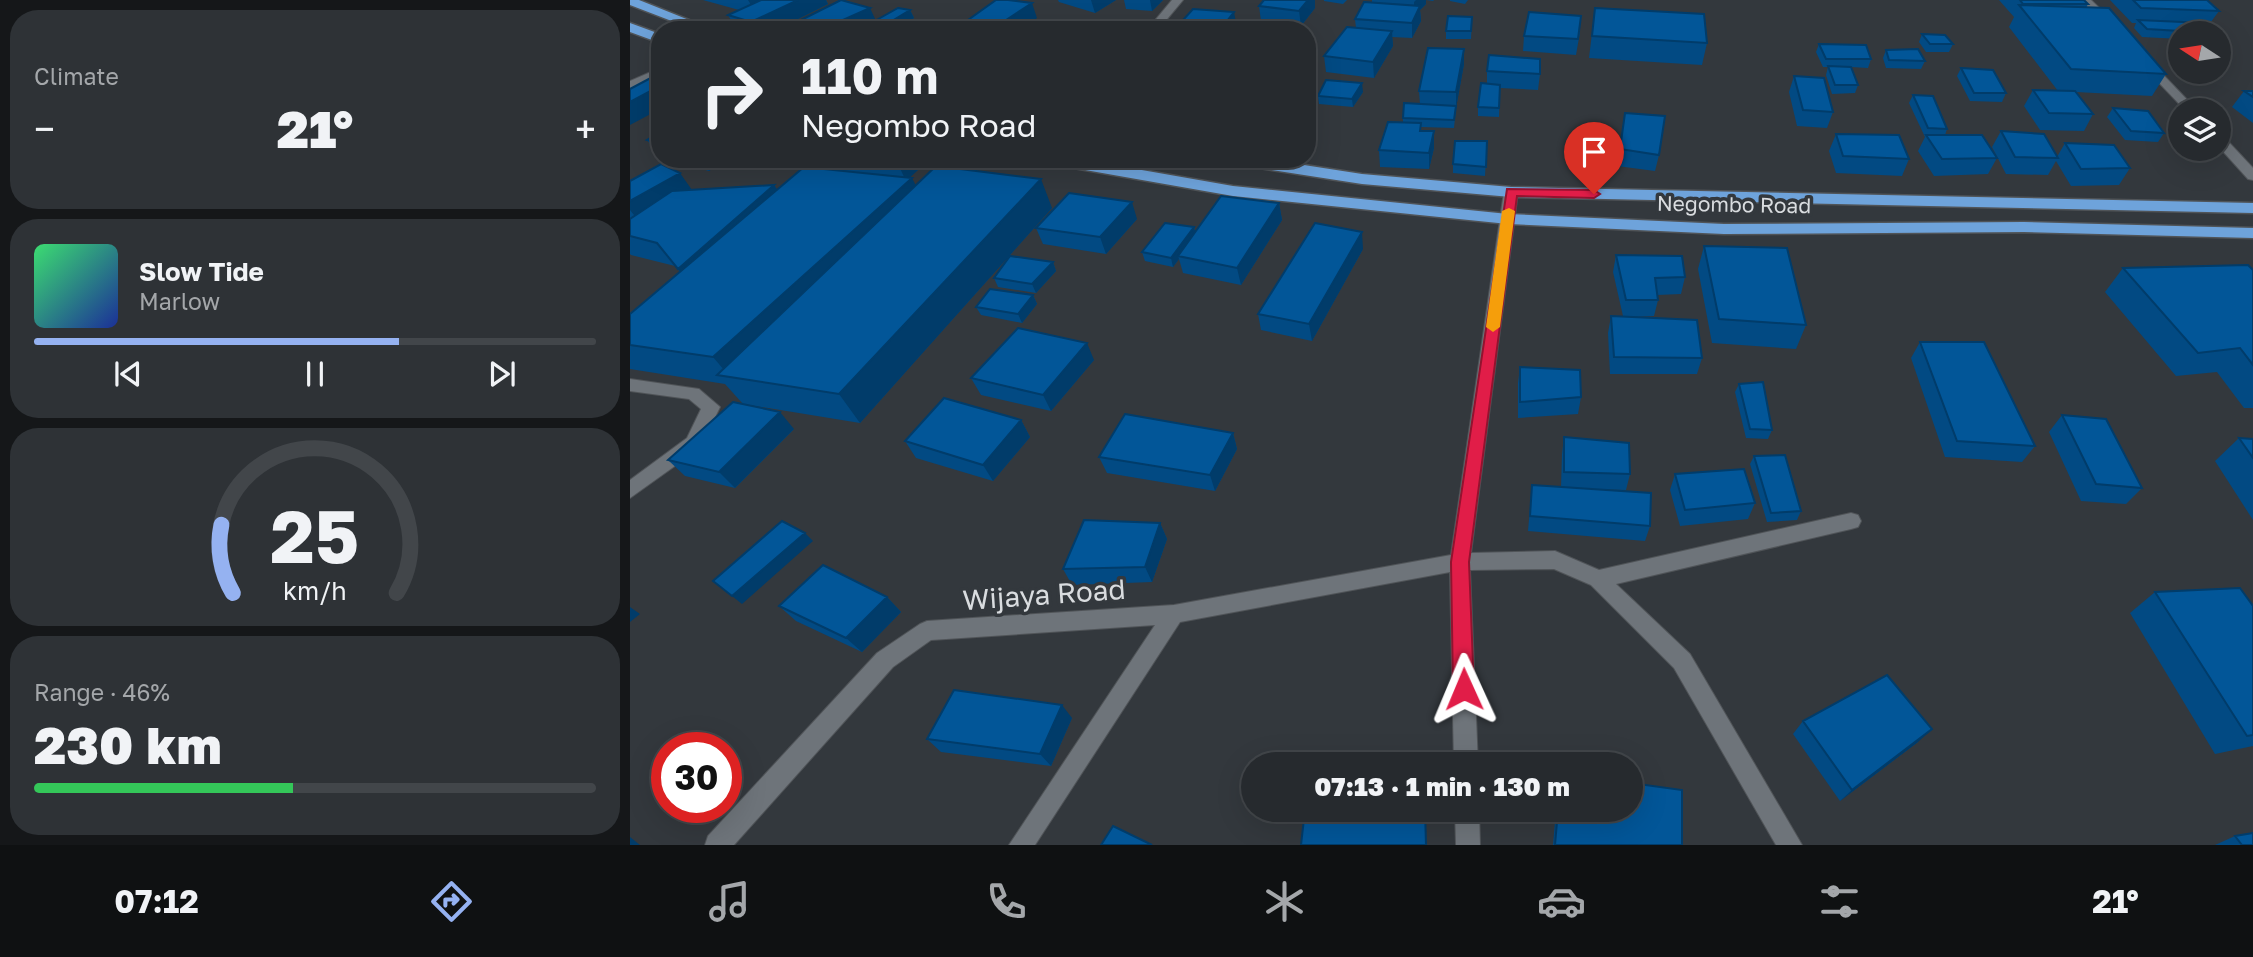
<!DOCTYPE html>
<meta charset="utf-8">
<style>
body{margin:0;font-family:"Golos Text",sans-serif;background:#2e3236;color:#f1f3f6;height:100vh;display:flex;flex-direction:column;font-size:26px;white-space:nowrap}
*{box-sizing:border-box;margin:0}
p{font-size:23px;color:#a4a7aa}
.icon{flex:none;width:38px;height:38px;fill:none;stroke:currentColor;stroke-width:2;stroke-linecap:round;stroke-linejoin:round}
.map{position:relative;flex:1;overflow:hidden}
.panel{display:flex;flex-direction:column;gap:10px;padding:10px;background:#151719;width:630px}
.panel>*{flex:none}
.banner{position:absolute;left:21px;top:21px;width:665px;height:147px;border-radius:28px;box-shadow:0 7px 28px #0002,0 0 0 2px #42464a;background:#262a2e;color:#f1f3f6;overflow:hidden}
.needle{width:46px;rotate:282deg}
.buttons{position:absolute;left:1538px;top:21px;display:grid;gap:14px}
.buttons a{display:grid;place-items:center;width:63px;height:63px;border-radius:50%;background:#262a2e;box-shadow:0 7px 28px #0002,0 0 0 2px #42464a;font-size:35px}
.speed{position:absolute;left:21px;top:732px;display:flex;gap:14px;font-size:35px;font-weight:700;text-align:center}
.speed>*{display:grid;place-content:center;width:91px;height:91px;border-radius:50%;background:#262a2e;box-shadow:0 7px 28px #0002,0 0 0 2px #42464a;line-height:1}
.speed .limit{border:10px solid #d22;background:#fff;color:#111}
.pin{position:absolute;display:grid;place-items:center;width:60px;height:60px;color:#fff;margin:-72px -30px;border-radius:50% 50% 50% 0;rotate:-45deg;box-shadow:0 0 7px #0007}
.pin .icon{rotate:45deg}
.me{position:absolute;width:77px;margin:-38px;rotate:359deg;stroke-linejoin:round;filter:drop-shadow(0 0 5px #0008)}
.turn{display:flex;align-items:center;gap:24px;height:147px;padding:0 35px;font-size:32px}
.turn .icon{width:91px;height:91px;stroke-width:2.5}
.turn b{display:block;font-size:49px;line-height:60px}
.big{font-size:52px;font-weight:800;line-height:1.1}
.panel .widget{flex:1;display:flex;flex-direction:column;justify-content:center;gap:10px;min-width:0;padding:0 24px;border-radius:28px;background:#2e3236}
.panel .dial{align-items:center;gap:0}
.dial svg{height:182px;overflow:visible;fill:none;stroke:#42464a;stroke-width:7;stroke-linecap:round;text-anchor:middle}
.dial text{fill:#f1f3f6;stroke:none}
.song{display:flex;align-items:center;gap:21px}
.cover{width:84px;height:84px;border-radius:10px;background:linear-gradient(135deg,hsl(140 70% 55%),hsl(230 70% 35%))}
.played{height:7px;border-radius:4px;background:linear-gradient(90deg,#95b2f1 65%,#42464a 65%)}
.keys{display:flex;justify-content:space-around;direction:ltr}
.heat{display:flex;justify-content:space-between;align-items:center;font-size:38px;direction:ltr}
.charge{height:10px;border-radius:5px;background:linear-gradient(90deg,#34c759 46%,#42464a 0)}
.trip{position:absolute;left:611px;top:752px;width:402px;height:70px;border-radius:35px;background:#262a2e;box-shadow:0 7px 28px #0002,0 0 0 2px #42464a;font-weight:800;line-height:70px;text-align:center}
.tabs{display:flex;height:112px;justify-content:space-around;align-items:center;background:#0f1112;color:#a4a7aa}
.tabs .icon{width:49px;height:49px}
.tabs .on{color:#95b2f1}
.tabs b{font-size:32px;color:#f1f3f6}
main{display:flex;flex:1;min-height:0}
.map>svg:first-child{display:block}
</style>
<main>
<section class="panel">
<div class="widget"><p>Climate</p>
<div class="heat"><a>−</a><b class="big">21°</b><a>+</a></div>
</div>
<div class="widget">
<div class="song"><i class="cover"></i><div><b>Slow Tide</b><p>Marlow</p></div></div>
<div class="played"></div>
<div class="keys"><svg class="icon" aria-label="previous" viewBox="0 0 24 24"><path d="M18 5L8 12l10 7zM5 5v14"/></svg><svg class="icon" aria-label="pause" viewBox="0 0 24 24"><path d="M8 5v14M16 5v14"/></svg><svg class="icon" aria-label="next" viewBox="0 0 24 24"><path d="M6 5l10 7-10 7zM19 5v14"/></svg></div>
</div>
<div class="widget dial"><svg viewBox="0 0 100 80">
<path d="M14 69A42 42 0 1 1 86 69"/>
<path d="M14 69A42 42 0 0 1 9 39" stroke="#95b2f1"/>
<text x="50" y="56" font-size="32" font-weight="700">25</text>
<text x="50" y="72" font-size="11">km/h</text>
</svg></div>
<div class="widget"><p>Range · 46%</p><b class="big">230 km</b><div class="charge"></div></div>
</section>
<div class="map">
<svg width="1623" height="845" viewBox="0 0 1623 845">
<rect width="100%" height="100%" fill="#33383d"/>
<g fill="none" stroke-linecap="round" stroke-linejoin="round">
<g stroke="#505458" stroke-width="2">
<path id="minor" d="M542,0H553L528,30H517Z
M1450,0H1461L1484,22V26H1476Z
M1512,61H1520L1567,110H1555L1512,65Z
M30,68V76L0,90V81Z
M1589,135L1593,136L1623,168V180L1618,179L1589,147Z
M881,188L888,192L841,553L925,551L969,570L1221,513L1228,515L1231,521L1228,527L1221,529L986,584L1060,654L1172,845H1146L1044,668L961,585L924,569L840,570L848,765H824L820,572L550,622L405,845H379L525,625L301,640L263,667L104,845H75L78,836L247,653L290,624L297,621L544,605L821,555L874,192Z
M0,379L69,389L90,407L70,448L0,498V480L57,438L71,409L59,399L0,391Z
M825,810H849L850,845H826Z"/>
</g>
<g stroke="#505458" stroke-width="3">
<path id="highway" d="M0,0H9L84,30H65L0,5Z
M0,23L30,34V43L0,32Z
M413,159H449L603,186L878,214L1094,224L1394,222L1623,228V238L1394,232L1094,234L878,224L603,196L421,164Z
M596,159H636L732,174L881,187L1623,203V213L881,197L732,184L604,164Z"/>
</g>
<use href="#minor" fill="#6e747a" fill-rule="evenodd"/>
<use href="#highway" fill="#6ea3db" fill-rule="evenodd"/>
</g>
<path fill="#024a83" d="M73,0H196L198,4L146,30H107L98,15L109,10Z
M428,0H486L465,13L429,2Z
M494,0H533L522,11L496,9Z
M694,0H717L713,4L694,1Z
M742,0H804L803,1L796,0V4L790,10L791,21L782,38L762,37L763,46L744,78L696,72L694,56L726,28L725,19L742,2Z
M820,0H838L835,4L820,1Z
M1369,0H1454L1458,4L1456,8L1536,74L1522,96L1446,92L1463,114L1454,131L1410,130L1394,106L1403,90L1428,91L1379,27L1384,17Z
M1480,0H1577L1589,11L1578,26L1584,33H1550V39L1512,37L1504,28L1506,23H1502Z
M629,6L685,8L671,26L631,21Z
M965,8L1077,43L1072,65L959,58Z
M280,10L284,18L264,30H235V28L232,30H174L169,21H246Z
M842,17L841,39H816V31Z
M950,32L946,55L893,51L894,36Z
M1292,34L1323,44L1319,52H1296L1289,42Z
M1189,44L1241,59L1238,68L1221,67L1228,85L1225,93L1202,94L1196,75L1198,67H1193L1186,52Z
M834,49V64L826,108L824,128L791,127V131L804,148L799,169L750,167L749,150L773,122V118L790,104L789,91Z
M1256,50L1295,61L1291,69L1256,68L1253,58Z
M1331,68L1376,93L1372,102L1340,101L1327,76Z
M857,71L910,74L908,90L870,88L869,117L848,116V107L857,84Z
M1164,76L1203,112L1197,128L1167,126L1159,92Z
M1614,91H1623V123L1602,107Z
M733,92L723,107L689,104L688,96Z
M1283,95L1317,129L1315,135L1367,158L1358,174L1304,176L1288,151L1295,137L1279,103Z
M1483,108L1534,133L1528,142L1495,140L1477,117Z
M995,113L1029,155L1025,171L987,166Z
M1371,131L1427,157L1435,143L1500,168L1489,185L1441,186L1426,161L1418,175L1376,174L1362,147Z
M30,132V156L17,140Z
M1206,134L1279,159L1272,176L1206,173L1199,151Z
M857,141L855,176L823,173V164Z
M39,159H96L79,171Z
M201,159H300L279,178L285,186L422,208L230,423L113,404L95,384L0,369V314L50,272L45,266L1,255L0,254V181L62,190L144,185L147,190L207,170Z
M649,203L652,220L611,285L553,273L549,259L543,267L515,261L512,252L564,227L565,232Z
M507,219L476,254L413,244L406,228Z
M1074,246L1176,325L1166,349L1082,343L1068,269Z
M733,249L682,341L631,330L628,314Z
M986,255L1055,277L1051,294L1027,295L1028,300L1024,316L1002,317L1072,358L1067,374H980L978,333L981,316H993L983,272Z
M423,262L426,271L406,293L368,287L364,278Z
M1493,268L1623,269V408H1614L1587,372L1546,376L1475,292Z
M403,295L407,304L392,323L351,315L346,307Z
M1290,342L1405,446L1392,462L1315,457L1281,358Z
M464,360L421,411L351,395L341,378Z
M890,367L951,397L948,414L888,418V383Z
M1109,384L1142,430L1138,439L1116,438L1105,392Z
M1432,415L1512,488L1496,504L1451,501L1419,432Z
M391,420L400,437L363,481L286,458L275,441Z
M164,429L105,488L55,476L38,460Z
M603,433L607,449L585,491L477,473L469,457Z
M934,437L1000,474L996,490L959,489L1020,526L1015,541L898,531L902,485L931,487L932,454Z
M1609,438L1623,439V520L1585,461Z
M1124,456L1171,511L1167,520L1137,522L1120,464Z
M1045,474L1125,503L1118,519L1050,526L1040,490Z
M530,523L537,539L522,582L442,585L433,569Z
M1525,592L1623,606V746L1585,754L1500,613Z
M257,597L271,612L232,652L166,621L149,606Z
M442,718L421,766L311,752L297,739Z
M1173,721L1288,742L1210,801L1163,734Z
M926,810H1001L1052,845H923Z
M1605,836L1623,845H1585Z"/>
<path fill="#013c6a" d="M118,0H158L127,15Z
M168,0H196L198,4L146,30H126L121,22Z
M461,0H486L465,13Z
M520,0H533L522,11Z
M678,0H685V8L671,26L669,11Z
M786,0H796V4L790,10L791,21L782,38V23L784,17V2Z
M402,3L407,18L390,30H361Z
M240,8L247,23L234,27L235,28L232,30H196L195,28Z
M280,10L284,18L264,30H247Z
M604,12L607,28L605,30H590Z
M762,31L763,46L744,78L743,62Z
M834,49V64L826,108V92Z
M679,67L682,89L677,94V69Z
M732,83L733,92L723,107L722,99Z
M30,86V109L0,125V102Z
M804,131V148L799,169V153Z
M70,159H96L79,171Z
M273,159H300L276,181L268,164Z
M50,173L62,190L8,220L0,210V201Z
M282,178L297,207L100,377L83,357Z
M411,179L422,208L230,423L209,394Z
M144,185L160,208L67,293L48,269Z
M502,202L507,219L476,254L470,237Z
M649,203L652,220L611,285L607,268Z
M564,227L566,236L548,256L549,259L543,267L541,258Z
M732,232L733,249L682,341L679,324Z
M423,262L426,271L406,293L402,284Z
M403,295L407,304L392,323L388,314Z
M457,343L464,360L421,411L413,395Z
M150,412L164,429L105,488L89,472Z
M391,420L400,437L363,481L353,465Z
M603,433L607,449L585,491L580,475Z
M530,523L537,539L522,582L515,567Z
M175,533L183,541L112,604L102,596Z
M257,597L271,612L232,652L216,638Z
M0,607L10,614L0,622Z
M432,705L442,718L421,766L410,754Z
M1302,729L1288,742L1210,801L1222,790Z
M0,837L10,845H0Z"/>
<path fill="#025698" stroke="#013c6a" stroke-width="2" d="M131,0H168L121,22L98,15Z
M211,0L240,8L195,28L169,21Z
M366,0H378L402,3L361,30H324Z
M634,0H678L669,11L629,6Z
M1390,0H1454L1458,4H1393Z
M1503,0H1577L1589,11L1511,8Z
M734,2L790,6L782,23L725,19Z
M1389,5L1479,8L1536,74L1441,69Z
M268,8L280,10L247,30L234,27Z
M965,8L1074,14L1077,43L962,36Z
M563,9L604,12L590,30H544Z
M899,12L951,16L948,39L894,36Z
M818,16L842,17L841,31H816Z
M1508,20L1575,23L1584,33L1517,29Z
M717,27L762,31L743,62L694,56Z
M1292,34L1315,35L1323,44H1300Z
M1189,44L1236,45L1241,59H1196Z
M798,48L834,49L826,92L789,91Z
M1288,49L1295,61L1259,60L1256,50Z
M859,55L910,59V74L857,71Z
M1198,66L1221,67L1228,85H1205Z
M1331,68L1363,70L1376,93H1344Z
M30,73V86L0,102V89Z
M1164,76L1194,78L1203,112L1173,110Z
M696,80L732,83L722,99L688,96Z
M851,83L870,85L869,108L848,107Z
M1403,90L1445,91L1463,114L1419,113Z
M1614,91H1623V97Z
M1283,95L1303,96L1317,129L1298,128Z
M774,103L826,106L824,120L773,118Z
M1483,108L1518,111L1534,133L1501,131Z
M995,113L1035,116L1029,155L990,149Z
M758,122L791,123L790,131H804L799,153L749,150Z
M1371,131L1414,134L1428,158L1385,157Z
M30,132V144L17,140Z
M1206,134L1269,135L1279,159L1213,156Z
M1296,135H1352L1367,158L1312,159Z
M825,141H857L856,167L823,164Z
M1435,143L1484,145L1500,168L1451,169Z
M225,159H273L268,164Z
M31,164L50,173L0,201V181Z
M306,166L411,179L209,394L87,375Z
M174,167L282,178L83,357L0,345V314Z
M144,185L48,269L27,243L0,236V219L42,191Z
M439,193L502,202L470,237L406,228Z
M591,196L649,203L607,268L548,256Z
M535,223L564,227L541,258L512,252Z
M685,223L732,232L679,324L628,314Z
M1074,246L1157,248L1176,325L1089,319Z
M986,255L1052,256L1055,277L1025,278L1028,300H996Z
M380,256L423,262L402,284L364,278Z
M1618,265L1623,270V365L1610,348L1568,353L1493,268Z
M360,289L403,295L388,314L346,307Z
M981,316L1067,320L1072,358L984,357Z
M388,328L457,343L413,395L341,378Z
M1290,342H1354L1405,446L1327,441Z
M890,367L950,370L951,397L890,402Z
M1133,382L1142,430L1120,429L1109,384Z
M314,398L391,420L353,465L275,441Z
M103,402L150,412L89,472L38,460Z
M495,414L603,433L580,475L469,457Z
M1432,415L1476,419L1512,488L1466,484Z
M934,437L999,443L1000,474L934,472Z
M1609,438L1623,439V458Z
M1155,455L1171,511L1141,513L1124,456Z
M1114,469L1125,503L1055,510L1045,474Z
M902,485L1021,493L1020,526L900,516Z
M454,520L530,523L515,567L433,569Z
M152,521L175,533L102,596L83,581Z
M193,565L257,597L216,638L149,606Z
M1610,588L1623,606V735L1617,736L1525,592Z
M1257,675L1302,729L1222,790L1173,721Z
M324,690L432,705L410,754L297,739Z
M1001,783L1052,790V845H925L928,810H1001Z
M675,810H795L796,845H671Z
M483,826L522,845H471Z
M1623,833V845H1612L1605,836Z"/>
<path fill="#e11d48" stroke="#92132f" stroke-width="2" d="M877,189L964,190L970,194L964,198L887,196L839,562L844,689L841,695L834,698L826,695L823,689L821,562Z"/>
<path fill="#f59e0b" d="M879,208L885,211L870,327L863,332L856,327L872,211Z"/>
<g text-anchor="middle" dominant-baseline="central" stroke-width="7" stroke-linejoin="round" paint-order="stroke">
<g font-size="21" fill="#d9dcdf" stroke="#33383d">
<text transform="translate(1104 204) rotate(1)">Negombo Road</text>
</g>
<g font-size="28" fill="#d9dcdf" stroke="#33383d">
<text transform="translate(414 594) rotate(-4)">Wijaya Road</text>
</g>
</g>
</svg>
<div class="buttons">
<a><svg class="needle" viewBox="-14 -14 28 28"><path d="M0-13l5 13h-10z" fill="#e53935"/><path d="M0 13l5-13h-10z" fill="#a4a7aa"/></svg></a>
<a><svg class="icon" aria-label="layers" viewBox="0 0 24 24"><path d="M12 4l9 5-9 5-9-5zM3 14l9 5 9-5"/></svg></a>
</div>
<div class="speed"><div class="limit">30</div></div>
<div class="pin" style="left:964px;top:194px;background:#d93025"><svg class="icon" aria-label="arrive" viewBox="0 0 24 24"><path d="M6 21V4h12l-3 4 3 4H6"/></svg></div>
<svg class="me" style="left:834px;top:689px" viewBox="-20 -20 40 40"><path d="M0-17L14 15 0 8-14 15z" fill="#e11d48" stroke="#fff" stroke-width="4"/></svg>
<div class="trip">07:13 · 1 min · 130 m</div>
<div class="banner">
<div class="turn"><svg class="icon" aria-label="right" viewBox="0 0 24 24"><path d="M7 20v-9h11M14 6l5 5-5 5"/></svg><div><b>110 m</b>Negombo Road</div></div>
</div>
</div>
</main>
<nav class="tabs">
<b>07:12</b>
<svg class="icon on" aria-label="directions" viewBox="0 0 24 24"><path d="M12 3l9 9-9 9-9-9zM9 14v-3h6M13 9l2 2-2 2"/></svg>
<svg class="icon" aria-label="music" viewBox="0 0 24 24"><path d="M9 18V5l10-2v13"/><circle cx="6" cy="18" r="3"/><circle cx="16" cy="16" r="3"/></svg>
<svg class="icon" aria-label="phone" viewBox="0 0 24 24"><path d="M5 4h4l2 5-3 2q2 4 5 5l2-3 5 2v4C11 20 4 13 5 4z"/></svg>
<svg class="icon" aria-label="climate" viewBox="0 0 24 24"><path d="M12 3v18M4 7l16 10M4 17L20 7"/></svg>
<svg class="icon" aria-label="car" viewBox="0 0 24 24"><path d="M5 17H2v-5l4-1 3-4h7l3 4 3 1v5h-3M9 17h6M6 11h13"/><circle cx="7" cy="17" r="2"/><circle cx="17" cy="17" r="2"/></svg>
<svg class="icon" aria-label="filters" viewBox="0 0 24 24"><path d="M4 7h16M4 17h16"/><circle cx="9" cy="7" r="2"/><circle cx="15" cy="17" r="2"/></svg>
<b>21°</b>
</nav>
